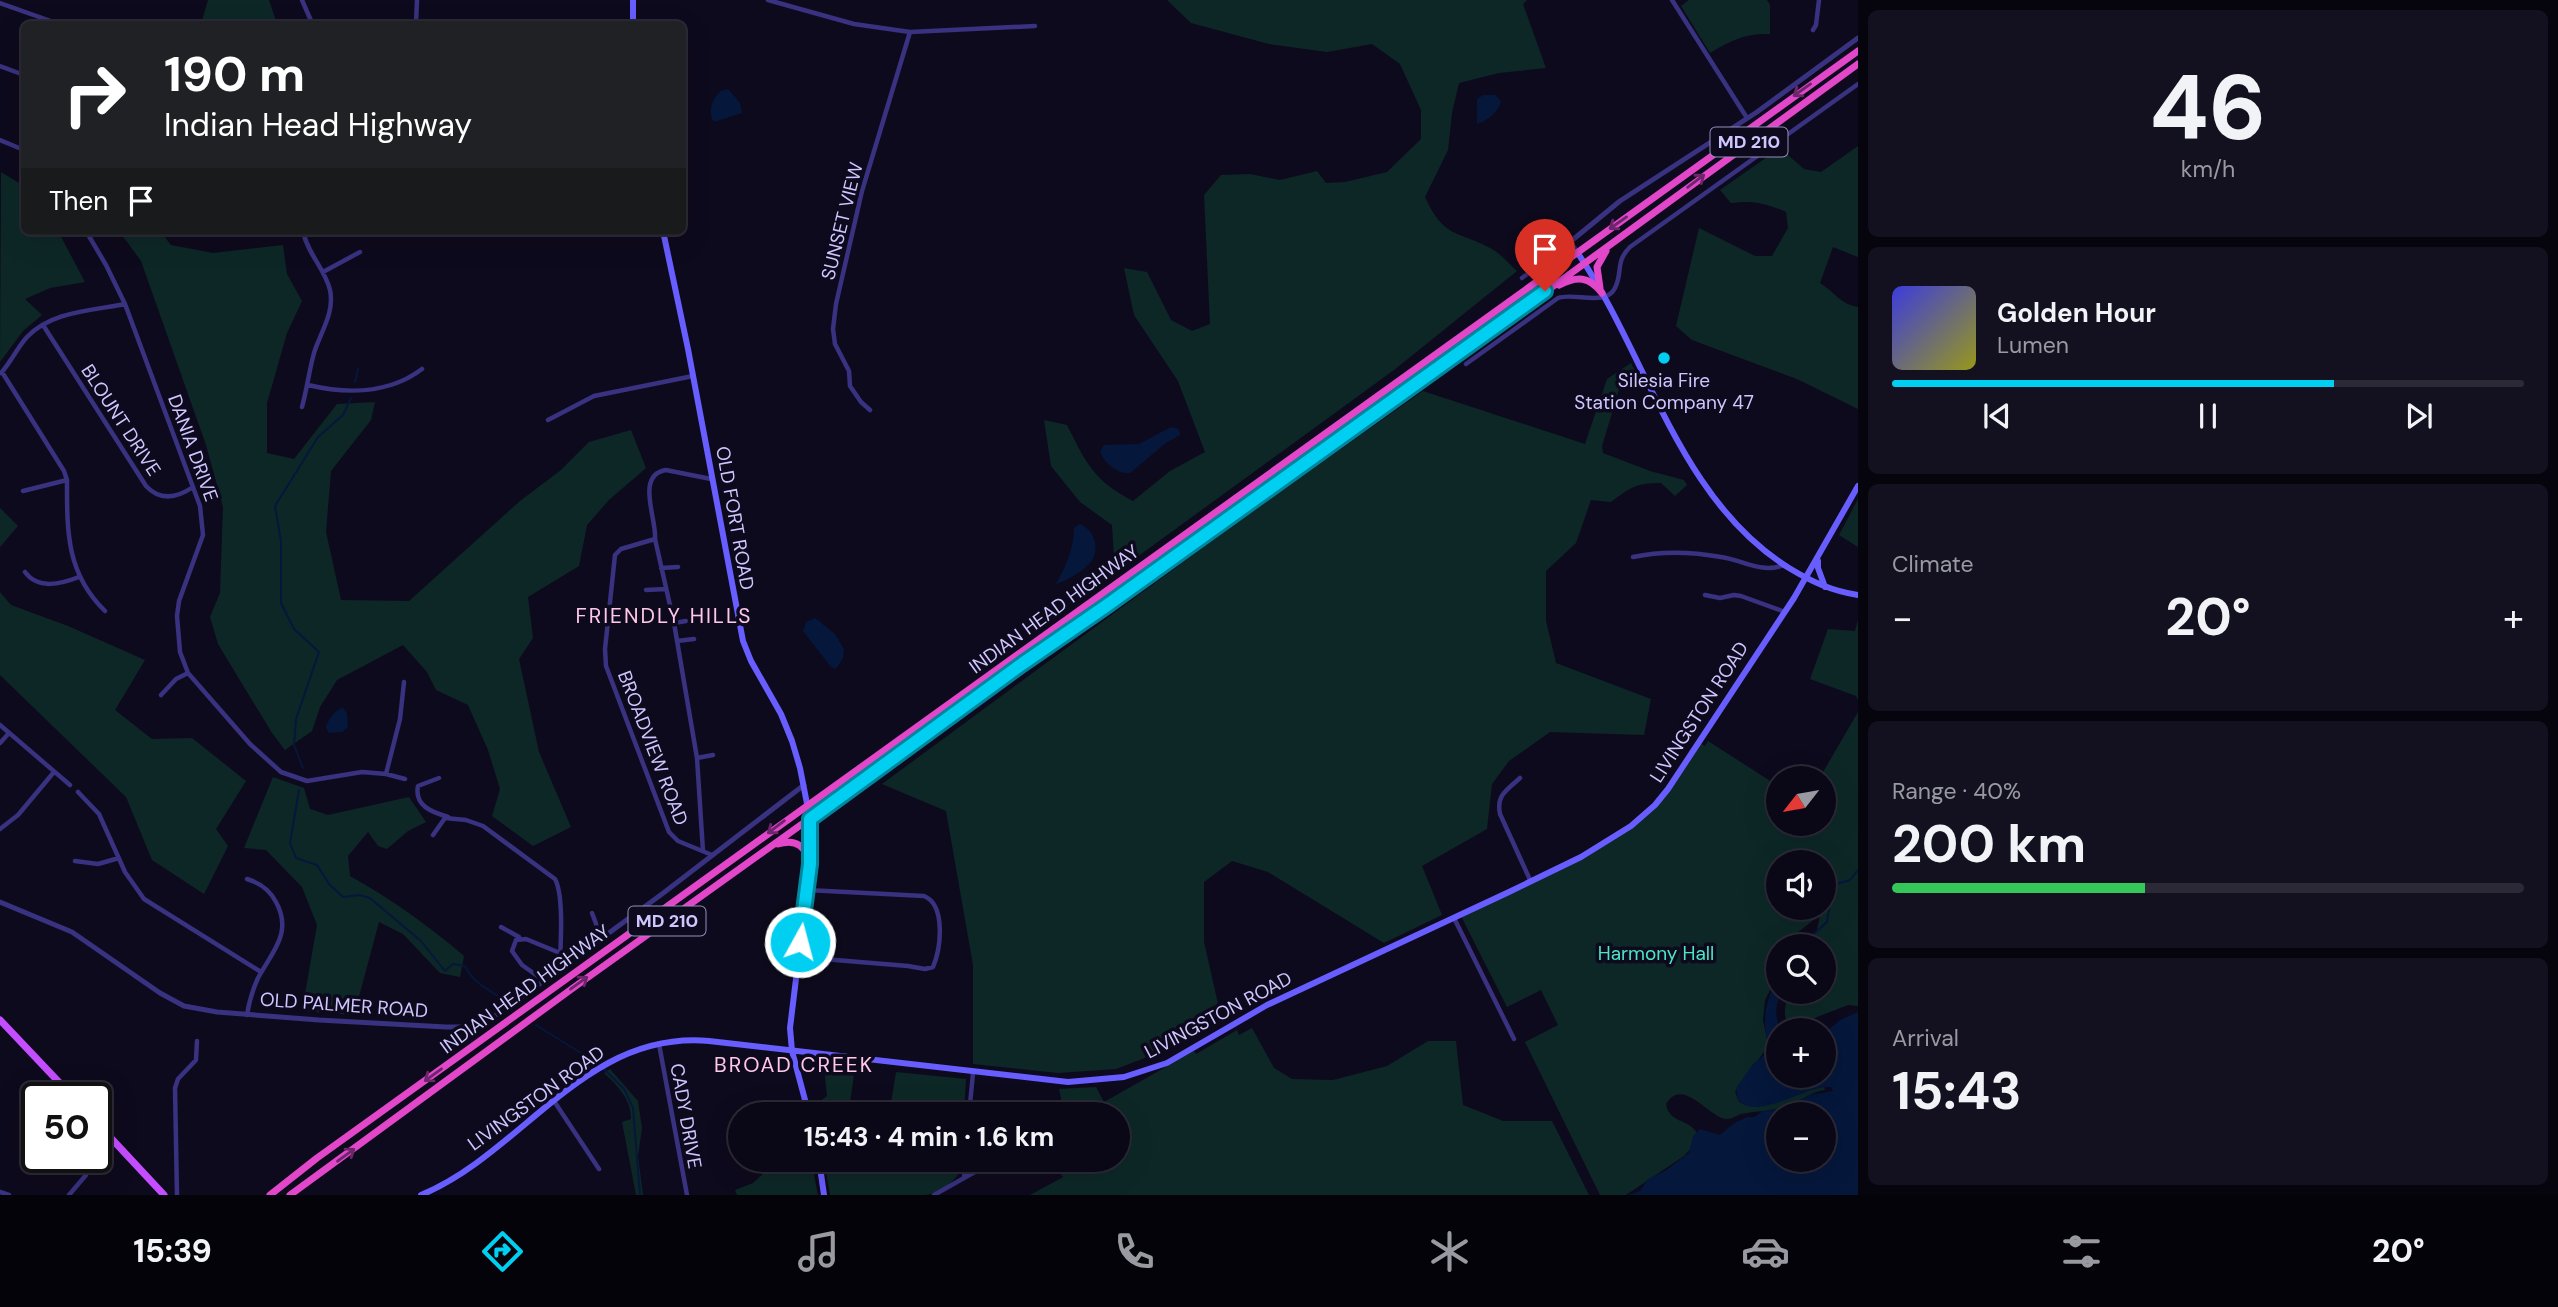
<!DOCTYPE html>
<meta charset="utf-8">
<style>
body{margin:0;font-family:"DM Sans",sans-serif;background:#13111f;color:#f1f3f6;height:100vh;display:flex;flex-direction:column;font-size:26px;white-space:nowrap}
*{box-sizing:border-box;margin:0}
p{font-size:23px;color:#999aa1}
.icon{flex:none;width:38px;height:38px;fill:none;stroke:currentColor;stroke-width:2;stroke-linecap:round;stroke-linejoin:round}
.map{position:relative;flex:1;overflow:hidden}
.sheet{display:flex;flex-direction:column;gap:10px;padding:10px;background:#06040c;width:700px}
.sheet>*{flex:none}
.hud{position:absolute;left:21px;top:21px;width:665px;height:214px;border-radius:10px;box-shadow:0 7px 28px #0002,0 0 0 2px #2a2935;background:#202124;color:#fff;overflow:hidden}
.needle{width:46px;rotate:239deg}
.buttons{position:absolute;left:1766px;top:766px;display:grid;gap:14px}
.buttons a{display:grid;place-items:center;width:70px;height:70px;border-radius:50%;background:#0a0816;box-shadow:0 7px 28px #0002,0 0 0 2px #2a2935;font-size:35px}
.speed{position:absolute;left:21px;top:1082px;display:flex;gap:14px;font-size:35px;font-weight:700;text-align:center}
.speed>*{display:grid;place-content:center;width:91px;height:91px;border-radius:50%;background:#0a0816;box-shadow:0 7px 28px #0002,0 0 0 2px #2a2935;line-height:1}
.speed .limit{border:4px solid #111;border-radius:10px;background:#fff;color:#111}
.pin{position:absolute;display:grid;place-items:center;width:60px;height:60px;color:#fff;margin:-72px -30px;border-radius:50% 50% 50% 0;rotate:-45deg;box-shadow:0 0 7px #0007}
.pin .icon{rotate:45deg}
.me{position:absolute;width:77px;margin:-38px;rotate:7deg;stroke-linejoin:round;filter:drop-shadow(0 0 5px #0008)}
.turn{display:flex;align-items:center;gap:24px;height:147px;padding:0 28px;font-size:32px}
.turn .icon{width:91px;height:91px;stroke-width:2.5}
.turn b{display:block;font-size:49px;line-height:60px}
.then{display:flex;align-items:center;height:66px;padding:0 28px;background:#0003;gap:14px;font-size:26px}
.big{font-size:52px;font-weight:700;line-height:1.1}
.sheet .card{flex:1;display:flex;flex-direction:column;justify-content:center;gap:10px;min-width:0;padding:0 24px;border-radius:10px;background:#13111f}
.sheet .dial{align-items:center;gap:0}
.dial b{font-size:91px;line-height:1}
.song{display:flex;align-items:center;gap:21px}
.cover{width:84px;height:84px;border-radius:10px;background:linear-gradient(135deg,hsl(240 70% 55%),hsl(60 70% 35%))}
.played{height:7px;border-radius:4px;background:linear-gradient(90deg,#00cff1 70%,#2a2935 70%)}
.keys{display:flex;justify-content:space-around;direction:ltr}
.heat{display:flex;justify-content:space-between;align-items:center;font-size:38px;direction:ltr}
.charge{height:10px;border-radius:5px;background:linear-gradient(90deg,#34c759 40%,#2a2935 0)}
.trip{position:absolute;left:728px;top:1102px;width:402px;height:70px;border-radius:35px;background:#0a0816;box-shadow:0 7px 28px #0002,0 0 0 2px #2a2935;font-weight:700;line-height:70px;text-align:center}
.menu{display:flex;height:112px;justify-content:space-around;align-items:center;background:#040309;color:#999aa1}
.menu .icon{width:49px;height:49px}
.menu .selected{color:#00cff1}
.menu b{font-size:32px;color:#f1f3f6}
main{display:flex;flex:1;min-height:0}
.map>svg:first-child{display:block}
</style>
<main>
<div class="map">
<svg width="1858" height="1195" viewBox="0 0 1858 1195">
<rect width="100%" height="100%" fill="#0e0a1d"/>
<path fill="#0d2727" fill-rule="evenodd" d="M208,0H269L277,24H201Z
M1167,0H1527L1523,4L1546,68L1499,73L1459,83L1452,113L1448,150L1425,197C1444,239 1457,230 1492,249C1501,254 1509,264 1517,271L1394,370L1115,573L1112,525L1080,502L1051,466L1044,420L1067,425C1086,463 1094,481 1133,501L1170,471L1205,452L1178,381L1134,315L1124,268L1147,272L1171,320L1192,331L1210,324L1204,195L1221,175L1250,174L1280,180L1317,171L1326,183L1345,182L1387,172L1421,139V110L1400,64L1372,44L1327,52L1269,44L1191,23Z
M1689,0H1767L1770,5V34C1746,33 1731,40 1710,53L1681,6Z
M1858,146V257L1833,247L1820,283C1836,293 1840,304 1858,307V409L1797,379L1692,340L1676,326L1699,228L1755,256H1772L1788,228L1786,212C1766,203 1752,200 1731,203L1720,190L1780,148L1804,169L1821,172Z
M1,172L24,186V231H58L85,282L50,288L25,299L42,315L23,331L0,362Z
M119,231H160L171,245L213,253L283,245L287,274L302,301L287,333L267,403V453L294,459L337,404L375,402L371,420L331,471L326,532L341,600L409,601L520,501L561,470L589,442L631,430L646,468L609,500L587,525L579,566L528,597L533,638L519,659L539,752L571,827L533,846L492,816L500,789L488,750L468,705L436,690L427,672L403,645L337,680L320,707L312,731L285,750L272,733L218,644L210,617L220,593L223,507L206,445L141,261Z
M1631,363L1636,373L1621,383L1602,446L1603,453L1650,471L1684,480L1687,485L1675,496L1661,483C1636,483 1631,487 1611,502L1591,500L1576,543L1546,571V621L1556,663L1651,699L1644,735L1550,732L1509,761L1492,784L1487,829L1422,866L1442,915L1384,943L1268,872L1232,861L1204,882V942L1221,1017L1163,1051L1116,1069L1058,1073L973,1064V965L946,811L882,784L1246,516L1423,391L1585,444L1607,379Z
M1858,499V547L1839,535Z
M0,508L18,526L0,547Z
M0,592L11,605L68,626L145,660L115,710L152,739L192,738L246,781L216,829L228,846L204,894L152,860L126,797L0,675Z
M1858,620V700L1856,696L1810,679L1828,629L1855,631Z
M1858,712V1006L1848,1005L1789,1028C1783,1015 1784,1006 1789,992H1824V947H1806L1817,930L1820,915L1797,933L1787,947H1778V975L1765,1000L1763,1020L1767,1039L1766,1049L1735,1092L1739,1102L1748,1106L1823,1085L1825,1090C1810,1092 1799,1102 1785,1107C1771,1111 1756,1111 1741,1114C1735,1116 1733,1119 1726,1119C1708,1117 1683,1076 1666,1104C1669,1124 1690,1118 1698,1135L1695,1144L1684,1156L1626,1195H1600L1525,1042L1558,1025L1541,990L1507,1007L1461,916L1537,880L1638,822L1700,743L1705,746L1708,741L1778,786V824H1824V779H1819ZM1778,863H1824V908H1778Z
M273,777L304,788L310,809L328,815L409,797L426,822L408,831L387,849L378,846L368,832L348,856L350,876C391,899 428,925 464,956L460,977L440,973L403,934L379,922L354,1015L302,1011L317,925L302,887L266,850L244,848Z
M1252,1028L1274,1068L1292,1079L1333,1080L1387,1066L1428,1041H1456L1463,1105L1503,1121H1552L1589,1195H1030L1063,1177L1051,1160H1118V1115H1058L1063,1108L1059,1089L1096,1087L1104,1102L1194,1051L1196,1054L1237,1030L1239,1035Z
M823,1057L856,1061L849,1109L851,1115H819L814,1106L827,1096Z
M610,1069L638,1101L642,1128L638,1156L643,1195H636L622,1122L631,1119C631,1099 618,1086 604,1073Z
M896,1072L966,1079L964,1115H889Z
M778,1160H811L818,1195H737L735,1190L753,1183Z
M824,1160H963C962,1178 942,1193 925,1195C894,1195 861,1195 830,1195Z"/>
<path fill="#05173b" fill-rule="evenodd" d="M728,89L740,103L742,113L714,122C707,112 712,99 721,91Z
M1495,95L1501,101C1499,112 1487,121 1477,124V99L1483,95Z
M1171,427L1179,429L1180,435L1166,443L1130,473C1117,474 1105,464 1100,452L1104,445L1139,444Z
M1080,524C1095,530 1101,550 1090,563C1083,571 1065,582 1056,584C1066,566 1074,548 1074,528Z
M815,618L835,634L844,649L843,658L836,669L831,667L803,631L806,622Z
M343,708L347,713L348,727L342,732L329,733L326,728C327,720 336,709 343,708Z
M1778,977V992H1782C1774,1006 1775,1017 1781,1031H1778V1076H1824V1065L1831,1063L1824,1050V1034L1840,1020L1858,1012V1195H1628L1640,1191L1648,1179L1665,1171L1689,1153L1693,1136L1700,1129L1720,1135L1734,1123L1748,1117H1754L1763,1111L1786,1108L1809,1095L1833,1091L1831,1087C1804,1085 1759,1122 1738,1100L1736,1088L1754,1063L1767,1053C1768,1040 1764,1029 1765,1017C1766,1002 1772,989 1778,977ZM1778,1115H1824V1160H1778Z"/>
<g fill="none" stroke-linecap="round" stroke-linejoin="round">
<path stroke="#05173b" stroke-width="2" d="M355,382L358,369
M303,768L294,745L296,719L319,652L294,629L281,603V541L275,506L318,437L343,415L351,398
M299,790L290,843L296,858L317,865L329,884L343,897L359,895L370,898L421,941L445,971L453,964L465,966C475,986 490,989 507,1002
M1799,947L1827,922L1833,885L1850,880L1858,870
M536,1025L600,1065
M604,1069L624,1089L633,1108L640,1195"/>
<path stroke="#383280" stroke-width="4.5" d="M302,0L312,23
M768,0L854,24L910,32L1035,26
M1672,0L1747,118
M0,3L59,24
M416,24L417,0
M1813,30L1816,25L1819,0
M0,66L24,75
M0,140L24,150
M86,231L106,265L125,304L200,506L203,535L179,601L177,616L180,652L188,673L250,744L281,772L307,781L362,772L386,774L405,779
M323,272L360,252
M1522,278L1570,242
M43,325L146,486C160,501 177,498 193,487
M1466,364L1558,298C1574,292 1606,307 1615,288C1623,272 1615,262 1630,247L1858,84
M2,372L64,471L67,480C67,531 66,573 105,611
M1,373C11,362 17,348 27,337C52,311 91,311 125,304
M308,385C346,394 389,394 422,369
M302,407C307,389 309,371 314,353C320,333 335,313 330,290C325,269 307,253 303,231
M870,410L861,402L850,386L849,371L835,344L833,329L836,304L862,191L910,32
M548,420L594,396L693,376
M711,479L666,470C635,475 657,519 655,539L621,549L615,555L605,649L606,666L669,832L678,841L712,855
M23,491L67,480
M655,539L674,623L697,758L703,851
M1633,557C1661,551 1693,552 1721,557C1743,560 1761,574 1784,565
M661,568L678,567
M25,572C38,590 61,584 79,577
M646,590L666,589
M1705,595L1720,598L1734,595L1741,596L1785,612
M674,623L686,621
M677,641L694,639
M161,695L176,679L188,673
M0,725L70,785
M0,743L9,733
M697,758L713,755
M386,774L400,719L404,682
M439,778L418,786C414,806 432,812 448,817
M1520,778C1507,790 1496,795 1500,814L1531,882
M78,792L99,814L125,872L144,899L261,972
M0,829L18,815L54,772
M433,835L445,818L466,820L483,826L555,879C564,895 561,949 559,968
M75,861L98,864L119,858
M592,913L601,937
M1454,918L1514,1039
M501,927L519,937
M799,957L908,966L925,969L933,967C941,948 946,905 924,896L807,890
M543,980L522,965L512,951L516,940L526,939L560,953
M247,1015C249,1002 253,989 258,978C272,952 293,933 276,902C270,890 260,883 247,879
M659,1044L687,1195
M554,1101L599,1169
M969,1115L973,1073
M96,1153L110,1139
M964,1178L966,1160
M0,1192L9,1195
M69,1195L86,1175L88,1162L93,1157
M177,1195L175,1088L178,1079L196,1060L197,1041
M934,1195L996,1160"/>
<path stroke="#383280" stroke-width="5" d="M1577,252L1570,242L1620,201L1757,112L1858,38
M0,902L72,932L160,993L184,1006L217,1012L319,1020L446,1027H474L480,1025L508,1007L662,894L804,785"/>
<path stroke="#685dff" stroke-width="6" d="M633,0V24
M663,231L688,349L743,641L751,661L781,714L792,741L800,768L810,819V864L790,1028L792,1051L809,1115
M1577,252C1648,356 1678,499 1789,568C1812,582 1832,591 1858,595
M1818,561V568L1825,587
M819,1160L824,1195
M421,1195C524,1152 585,1030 709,1041L1068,1082L1124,1077L1167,1063L1267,1005L1509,892L1581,857L1631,826L1655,805L1668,789L1794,598L1858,486"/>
<path stroke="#c44dff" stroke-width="7" d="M0,1020L73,1097
M96,1122L164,1195"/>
<path stroke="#e247ca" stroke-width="7" d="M1559,285C1577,276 1589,276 1602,293
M1600,288L1597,267L1606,251
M778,844C797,838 806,847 810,865
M270,1195L317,1158L1858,51
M290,1195L573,988L1548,290L1858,64"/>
</g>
<defs><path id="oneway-shaft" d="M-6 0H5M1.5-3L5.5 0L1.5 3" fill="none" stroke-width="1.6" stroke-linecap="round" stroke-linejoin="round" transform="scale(1.75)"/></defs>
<g stroke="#6d256b">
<use href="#oneway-shaft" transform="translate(1802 90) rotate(145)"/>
<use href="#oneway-shaft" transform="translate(1696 181) rotate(-37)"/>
<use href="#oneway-shaft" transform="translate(1618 223) rotate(145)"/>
<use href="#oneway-shaft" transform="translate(776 827) rotate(143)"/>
<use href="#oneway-shaft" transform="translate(579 983) rotate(-36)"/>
<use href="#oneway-shaft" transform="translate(433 1075) rotate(144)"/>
<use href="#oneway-shaft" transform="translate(346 1155) rotate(-36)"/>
</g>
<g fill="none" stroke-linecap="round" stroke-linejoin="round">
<g stroke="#00879d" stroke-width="18">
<path id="route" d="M800,942L810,864V819L1022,664L1106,606L1545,291"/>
</g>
<use href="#route" stroke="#00cff1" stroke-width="12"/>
</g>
<circle fill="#00cff1" stroke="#0e0a1d" stroke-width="2.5" cx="1664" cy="358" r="7"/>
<g text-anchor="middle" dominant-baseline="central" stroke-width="7" stroke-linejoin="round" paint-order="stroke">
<g fill="#0e0a1d" stroke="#958ebb" stroke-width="2">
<rect x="1710.5" y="127.5" width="77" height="29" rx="5"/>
<rect x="628.5" y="906.5" width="77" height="29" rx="5"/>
</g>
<g font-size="18" font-weight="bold" fill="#cfc6ff">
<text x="1749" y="142">MD 210</text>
<text x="667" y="921">MD 210</text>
</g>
<g font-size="19" fill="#cfc6ff" stroke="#0e0a1d">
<text transform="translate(842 221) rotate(-76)">SUNSET VIEW</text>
<text transform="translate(121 420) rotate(57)">BLOUNT DRIVE</text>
<text transform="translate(193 448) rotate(70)">DANIA DRIVE</text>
<text transform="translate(735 518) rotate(80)">OLD FORT ROAD</text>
<text transform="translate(1054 609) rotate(-36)">INDIAN HEAD HIGHWAY</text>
<text transform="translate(1699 712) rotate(-57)">LIVINGSTON ROAD</text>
<text transform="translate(653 748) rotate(69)">BROADVIEW ROAD</text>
<text transform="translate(525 989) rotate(-36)">INDIAN HEAD HIGHWAY</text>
<text transform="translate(344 1005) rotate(4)">OLD PALMER ROAD</text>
<text transform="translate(1218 1015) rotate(-28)">LIVINGSTON ROAD</text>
<text transform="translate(536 1098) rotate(-36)">LIVINGSTON ROAD</text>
<text transform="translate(686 1116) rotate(80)">CADY DRIVE</text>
</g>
<g font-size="19" fill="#cfc6ff" stroke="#0e0a1d">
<text x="1664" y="380">Silesia Fire<tspan x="1664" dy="22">Station Company 47</tspan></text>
</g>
<g font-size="19" fill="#4be6c6" stroke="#0e0a1d">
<text x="1656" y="953">Harmony Hall</text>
</g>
<g font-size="21" letter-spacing="2" fill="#ffc8e9" stroke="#0e0a1d">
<text x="664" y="616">FRIENDLY HILLS</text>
<text x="794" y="1065">BROAD CREEK</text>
</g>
</g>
</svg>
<div class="buttons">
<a><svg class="needle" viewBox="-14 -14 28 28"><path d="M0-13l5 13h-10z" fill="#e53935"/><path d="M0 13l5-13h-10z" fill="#999aa1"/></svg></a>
<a><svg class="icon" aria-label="sound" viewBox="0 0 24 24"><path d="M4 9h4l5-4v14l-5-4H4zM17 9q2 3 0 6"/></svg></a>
<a><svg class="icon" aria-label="search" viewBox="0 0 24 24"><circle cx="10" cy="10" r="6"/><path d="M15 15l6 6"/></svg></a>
<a>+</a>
<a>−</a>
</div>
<div class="speed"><div class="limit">50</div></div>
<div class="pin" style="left:1545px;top:291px;background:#d93025"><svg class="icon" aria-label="arrive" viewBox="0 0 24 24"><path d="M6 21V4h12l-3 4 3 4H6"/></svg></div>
<svg class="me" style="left:800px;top:942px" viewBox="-20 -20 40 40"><circle r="17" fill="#00cff1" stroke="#fff" stroke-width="3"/><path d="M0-11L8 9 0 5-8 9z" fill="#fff"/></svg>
<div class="trip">15:43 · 4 min · 1.6 km</div>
<div class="hud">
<div class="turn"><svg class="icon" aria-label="right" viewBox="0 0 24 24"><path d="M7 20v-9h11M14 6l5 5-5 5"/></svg><div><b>190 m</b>Indian Head Highway</div></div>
<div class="then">Then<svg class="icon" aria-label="arrive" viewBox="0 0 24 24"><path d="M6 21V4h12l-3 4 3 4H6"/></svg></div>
</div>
</div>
<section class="sheet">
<div class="card dial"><b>46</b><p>km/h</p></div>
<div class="card">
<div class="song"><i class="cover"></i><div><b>Golden Hour</b><p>Lumen</p></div></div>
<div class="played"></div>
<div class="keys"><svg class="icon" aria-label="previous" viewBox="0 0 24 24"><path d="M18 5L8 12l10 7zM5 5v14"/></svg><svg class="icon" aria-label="pause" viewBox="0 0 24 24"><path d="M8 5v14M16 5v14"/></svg><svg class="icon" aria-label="next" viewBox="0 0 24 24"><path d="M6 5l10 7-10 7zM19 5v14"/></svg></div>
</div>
<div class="card"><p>Climate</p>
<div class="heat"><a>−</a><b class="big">20°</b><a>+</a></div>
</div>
<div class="card"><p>Range · 40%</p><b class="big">200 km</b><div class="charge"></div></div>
<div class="card"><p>Arrival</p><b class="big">15:43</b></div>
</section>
</main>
<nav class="menu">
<b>15:39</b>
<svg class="icon selected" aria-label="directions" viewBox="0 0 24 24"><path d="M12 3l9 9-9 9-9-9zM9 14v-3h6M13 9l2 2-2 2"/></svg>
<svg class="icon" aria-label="music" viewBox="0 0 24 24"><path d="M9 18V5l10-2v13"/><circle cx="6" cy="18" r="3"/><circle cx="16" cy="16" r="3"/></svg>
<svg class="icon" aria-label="phone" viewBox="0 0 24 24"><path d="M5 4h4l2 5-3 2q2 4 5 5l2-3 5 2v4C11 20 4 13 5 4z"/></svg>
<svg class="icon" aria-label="climate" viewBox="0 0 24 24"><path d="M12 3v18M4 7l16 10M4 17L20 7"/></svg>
<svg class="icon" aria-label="car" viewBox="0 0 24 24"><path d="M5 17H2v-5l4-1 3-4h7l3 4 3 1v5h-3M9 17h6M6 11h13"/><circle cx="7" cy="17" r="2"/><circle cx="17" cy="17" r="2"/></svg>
<svg class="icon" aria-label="filters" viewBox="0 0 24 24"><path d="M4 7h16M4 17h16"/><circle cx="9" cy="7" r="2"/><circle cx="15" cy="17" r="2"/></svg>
<b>20°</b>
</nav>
